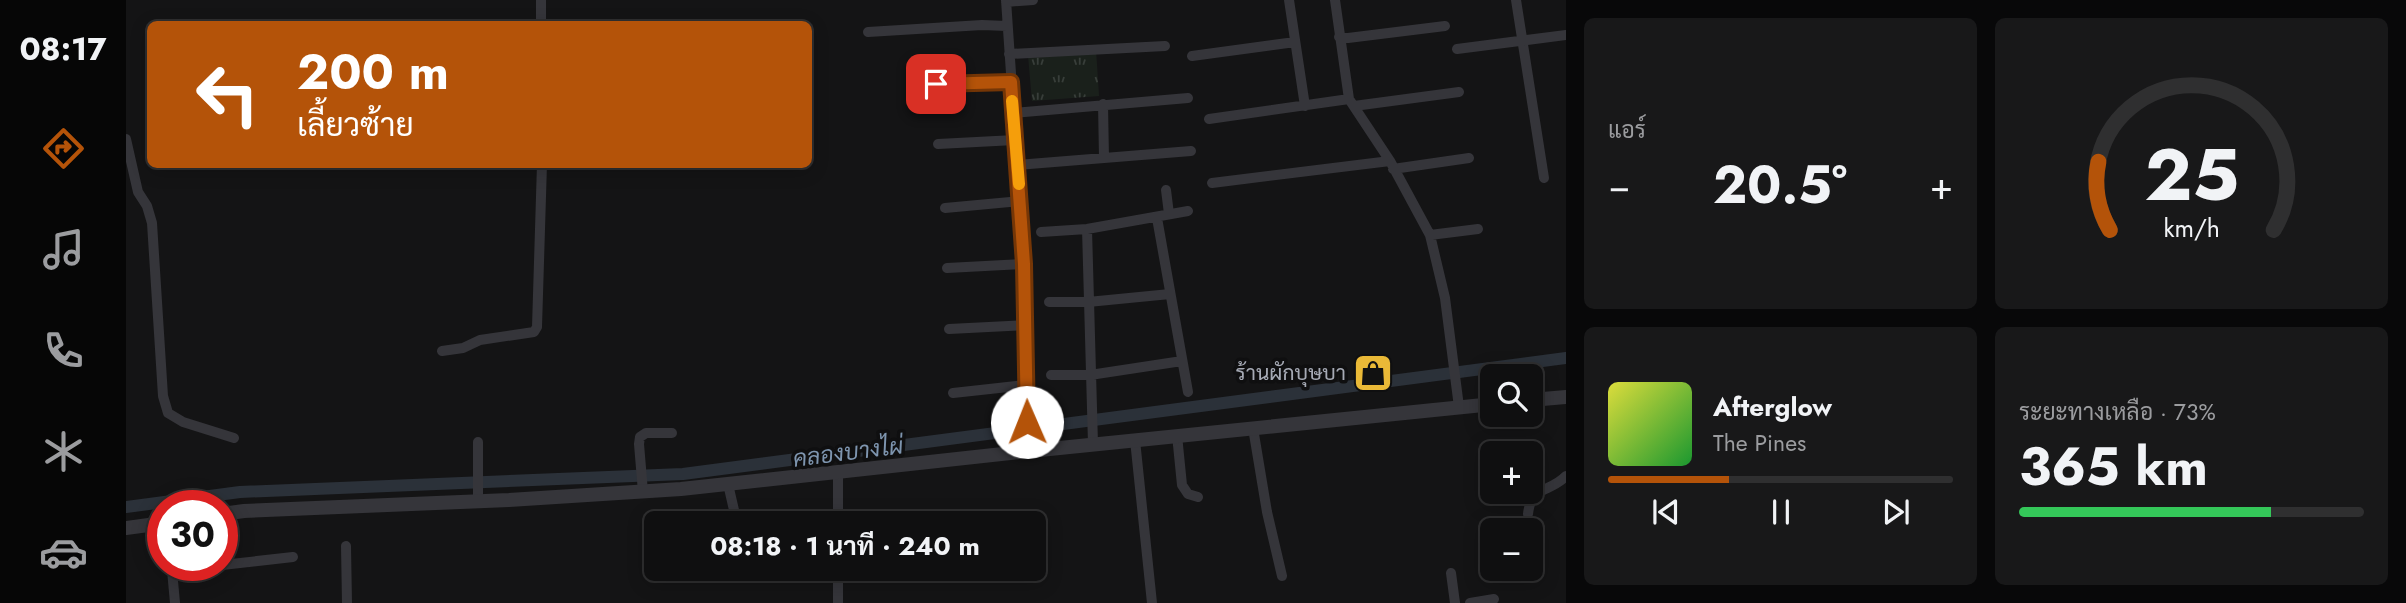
<!DOCTYPE html>
<html lang="th">
<meta charset="utf-8">
<style>
body{margin:0;font-family:Jost,Sarabun,sans-serif;background:#181819;color:#f1f3f6;height:100vh;display:flex;flex-direction:column;font-size:26px;white-space:nowrap}
*{box-sizing:border-box;margin:0}
p{font-size:23px;color:#9b9c9f}
.icon{flex:none;width:38px;height:38px;fill:none;stroke:currentColor;stroke-width:2;stroke-linecap:round;stroke-linejoin:round}
.map{position:relative;flex:1;overflow:hidden}
.details{display:flex;flex-direction:column;gap:18px;padding:18px;background:#080809;width:840px}
.details>*{flex:none}
.top-card{position:absolute;left:21px;top:21px;width:665px;height:147px;border-radius:10px;box-shadow:0 4px 18px #0003,0 0 0 2px #2f2f30;background:#b45309;color:#fff;overflow:hidden}
.buttons{position:absolute;left:1354px;top:364px;display:grid;gap:14px}
.buttons a{display:grid;place-items:center;width:63px;height:63px;border-radius:10px;background:#0f0f10;box-shadow:0 4px 18px #0003,0 0 0 2px #2f2f30;font-size:35px}
.speed{position:absolute;left:21px;top:490px;display:flex;gap:14px;font-size:35px;font-weight:700;text-align:center}
.speed>*{display:grid;place-content:center;width:91px;height:91px;border-radius:50%;background:#0f0f10;box-shadow:0 4px 18px #0003,0 0 0 2px #2f2f30;line-height:1}
.speed .limit{border:10px solid #d22;background:#fff;color:#111}
.pin{position:absolute;display:grid;place-items:center;width:60px;height:60px;color:#fff;margin:-30px;border-radius:14px;box-shadow:0 4px 10px #0006}
.me{position:absolute;width:77px;margin:-38px;rotate:359deg;stroke-linejoin:round;filter:drop-shadow(0 0 5px #0008)}
.turn{display:flex;align-items:center;gap:24px;height:147px;padding:0 35px;font-size:32px}
.turn .icon{width:91px;height:91px;stroke-width:2.5}
.turn b{display:block;font-size:49px;line-height:60px}
.big{font-size:52px;font-weight:700;line-height:1.1}
.details .tile{flex:1;display:flex;flex-direction:column;justify-content:center;gap:10px;min-width:0;padding:0 24px;border-radius:10px;background:#181819}
.details .dial{align-items:center;gap:0}
.dial svg{height:182px;overflow:visible;fill:none;stroke:#2f2f30;stroke-width:7;stroke-linecap:round;text-anchor:middle}
.dial text{fill:#f1f3f6;stroke:none}
.song{display:flex;align-items:center;gap:21px}
.cover{width:84px;height:84px;border-radius:10px;background:linear-gradient(135deg,hsl(60 70% 55%),hsl(130 70% 35%))}
.played{height:7px;border-radius:4px;background:linear-gradient(90deg,#b45309 35%,#2f2f30 35%)}
.keys{display:flex;justify-content:space-around;direction:ltr}
.heat{display:flex;justify-content:space-between;align-items:center;font-size:38px;direction:ltr}
.charge{height:10px;border-radius:5px;background:linear-gradient(90deg,#34c759 73%,#2f2f30 0)}
.details .tiles{flex:1;display:grid;gap:18px;grid-template-columns:repeat(2,1fr)}
.trip{position:absolute;left:518px;top:511px;width:402px;height:70px;border-radius:10px;background:#0f0f10;box-shadow:0 4px 18px #0003,0 0 0 2px #2f2f30;font-weight:700;line-height:70px;text-align:center}
main{display:flex;flex:1;min-height:0}
.dock{display:flex;flex-direction:column;width:126px;justify-content:space-around;align-items:center;background:#060606;color:#9b9c9f}
.dock .icon{width:49px;height:49px}
.dock .on{color:#b45309}
.dock b{font-size:32px;color:#f1f3f6}
.map>svg:first-child{display:block}
</style>
<main>
<nav class="dock">
<b>08:17</b>
<svg class="icon on" aria-label="directions" viewBox="0 0 24 24"><path d="M12 3l9 9-9 9-9-9zM9 14v-3h6M13 9l2 2-2 2"/></svg>
<svg class="icon" aria-label="music" viewBox="0 0 24 24"><path d="M9 18V5l10-2v13"/><circle cx="6" cy="18" r="3"/><circle cx="16" cy="16" r="3"/></svg>
<svg class="icon" aria-label="phone" viewBox="0 0 24 24"><path d="M5 4h4l2 5-3 2q2 4 5 5l2-3 5 2v4C11 20 4 13 5 4z"/></svg>
<svg class="icon" aria-label="climate" viewBox="0 0 24 24"><path d="M12 3v18M4 7l16 10M4 17L20 7"/></svg>
<svg class="icon" aria-label="car" viewBox="0 0 24 24"><path d="M5 17H2v-5l4-1 3-4h7l3 4 3 1v5h-3M9 17h6M6 11h13"/><circle cx="7" cy="17" r="2"/><circle cx="17" cy="17" r="2"/></svg>
</nav>
<div class="map">
<svg width="1440" height="603" viewBox="0 0 1440 603">
<defs>
<pattern id="park-tufts" width="24" height="20" patternUnits="userSpaceOnUse" patternTransform="scale(1.75)"><rect width="24" height="20" fill="#1a201b"/><path d="M3 7l-1-3M5 7V3M7 7l1-3M15 17l-1-3M17 17v-4M19 17l1-3" fill="none" stroke="#383e3a"/></pattern>
</defs>
<rect width="100%" height="100%" fill="#141415"/>
<path fill="url(#park-tufts)" d="M970,50L973,96L906,101L902,55Z"/>
<g fill="none" stroke-linecap="round" stroke-linejoin="round">
<path stroke="#2b3139" stroke-width="12" d="M0,507L114,492L557,474L1440,358"/>
<path stroke="#35353a" stroke-width="10" d="M415,0V24
M880,0L898,264L901,417L904,451
M1163,0L1179,106
M1209,0L1223,99L1264,161L1304,235L1319,298L1333,407
M1390,0L1418,178
M880,2L907,0
M742,32L856,25L881,26
M1213,37L1222,38L1319,26
M1331,49L1440,35
M883,54L1039,46
M1066,56L1169,42
M810,84L885,82
M977,104L978,158
M1228,106L1333,92
M887,113L1062,98
M1083,119L1223,99
M0,139L12,192L21,206L26,223L37,396L42,413L57,422L108,438
M812,144L889,140
M891,165L1065,151
M1267,169L1343,158
M1086,183L1264,161
M1040,190L1043,214
M819,208L894,201
M1031,218L1062,392
M961,229L967,444
M915,232L961,229L1062,211
M1304,235L1352,229
M821,268L898,264
M923,302H962L1044,294
M823,329L900,325
M316,351L337,348L354,340L408,332L411,327L416,164
M925,375H964L1056,361
M827,393L900,385
M1127,428L1141,512L1156,576
M1051,435L1056,485L1062,494L1072,497
M1009,440L1026,603
M352,442V501
M602,484L608,510L613,523
M517,492L513,444L514,437L520,433H546
M1402,514C1405,485 1424,493 1440,476
M712,523V472
M220,546L221,603
M96,565L167,557
M712,569V603
M1325,573L1329,603
M49,603L46,570L91,565
M1344,603L1368,599"/>
<path stroke="#35353a" stroke-width="14" d="M1405,400L1440,397
M96,514L118,511L383,500L555,489L904,451L1367,404
M0,528L37,523"/>
</g>
<g fill="none" stroke-linecap="round" stroke-linejoin="round">
<g stroke="#753606" stroke-width="18">
<path id="route" d="M810,84L885,82L898,264L901,422"/>
</g>
<use href="#route" stroke="#b45309" stroke-width="12"/>
<path stroke="#f59e0b" stroke-width="12" d="M886,101L893,184"/>
</g>
<defs>
<g id="shop-square" transform="scale(2.0125)"><rect x="-9" y="-9" width="18" height="18" rx="4" fill="#eab937" stroke="#0f0f10"/><path d="M-5-2.5h2.3a2.7 3.5 0 0 1 5.4 0H5L5.5 6h-11ZM-1.5-2.5h3a1.5 2.3 0 0 0-3 0Z" fill="#111"/></g>
</defs>
<g fill-rule="evenodd">
<use href="#shop-square" x="1247" y="373"/>
</g>
<g text-anchor="middle" dominant-baseline="central" stroke-width="7" stroke-linejoin="round" paint-order="stroke">
<g font-size="21" fill="#a6aab5" stroke="#0f0f10" text-anchor="end">
<text x="1220" y="373">ร้านผักบุษบา</text>
</g>
<g font-size="23" font-style="italic" fill="#7e95af" stroke="#0f0f10">
<text transform="translate(722 452) rotate(-7)">คลองบางไผ่</text>
</g>
</g>
</svg>
<div class="buttons">
<a><svg class="icon" aria-label="search" viewBox="0 0 24 24"><circle cx="10" cy="10" r="6"/><path d="M15 15l6 6"/></svg></a>
<a>+</a>
<a>−</a>
</div>
<div class="speed"><div class="limit">30</div></div>
<div class="pin" style="left:810px;top:84px;background:#d93025"><svg class="icon" aria-label="arrive" viewBox="0 0 24 24"><path d="M6 21V4h12l-3 4 3 4H6"/></svg></div>
<svg class="me" style="left:901px;top:422px" viewBox="-20 -20 40 40"><circle r="19" fill="#fff"/><path d="M0-13L10 11 0 6-10 11z" fill="#b45309"/></svg>
<div class="trip">08:18 · 1 นาที · 240 m</div>
<div class="top-card">
<div class="turn"><svg class="icon" aria-label="left" viewBox="0 0 24 24"><path d="M17 20v-9H6M10 6l-5 5 5 5"/></svg><div><b>200 m</b>เลี้ยวซ้าย</div></div>
</div>
</div>
<section class="details">
<div class="tiles">
<div class="tile"><p>แอร์</p>
<div class="heat"><a>−</a><b class="big">20.5°</b><a>+</a></div>
</div>
<div class="tile dial"><svg viewBox="0 0 100 80">
<path d="M14 69A42 42 0 1 1 86 69"/>
<path d="M14 69A42 42 0 0 1 9 39" stroke="#b45309"/>
<text x="50" y="56" font-size="32" font-weight="700">25</text>
<text x="50" y="72" font-size="11">km/h</text>
</svg></div>
<div class="tile">
<div class="song"><i class="cover"></i><div><b>Afterglow</b><p>The Pines</p></div></div>
<div class="played"></div>
<div class="keys"><svg class="icon" aria-label="previous" viewBox="0 0 24 24"><path d="M18 5L8 12l10 7zM5 5v14"/></svg><svg class="icon" aria-label="pause" viewBox="0 0 24 24"><path d="M8 5v14M16 5v14"/></svg><svg class="icon" aria-label="next" viewBox="0 0 24 24"><path d="M6 5l10 7-10 7zM19 5v14"/></svg></div>
</div>
<div class="tile"><p>ระยะทางเหลือ · 73%</p><b class="big">365 km</b><div class="charge"></div></div>
</div>
</section>
</main>
